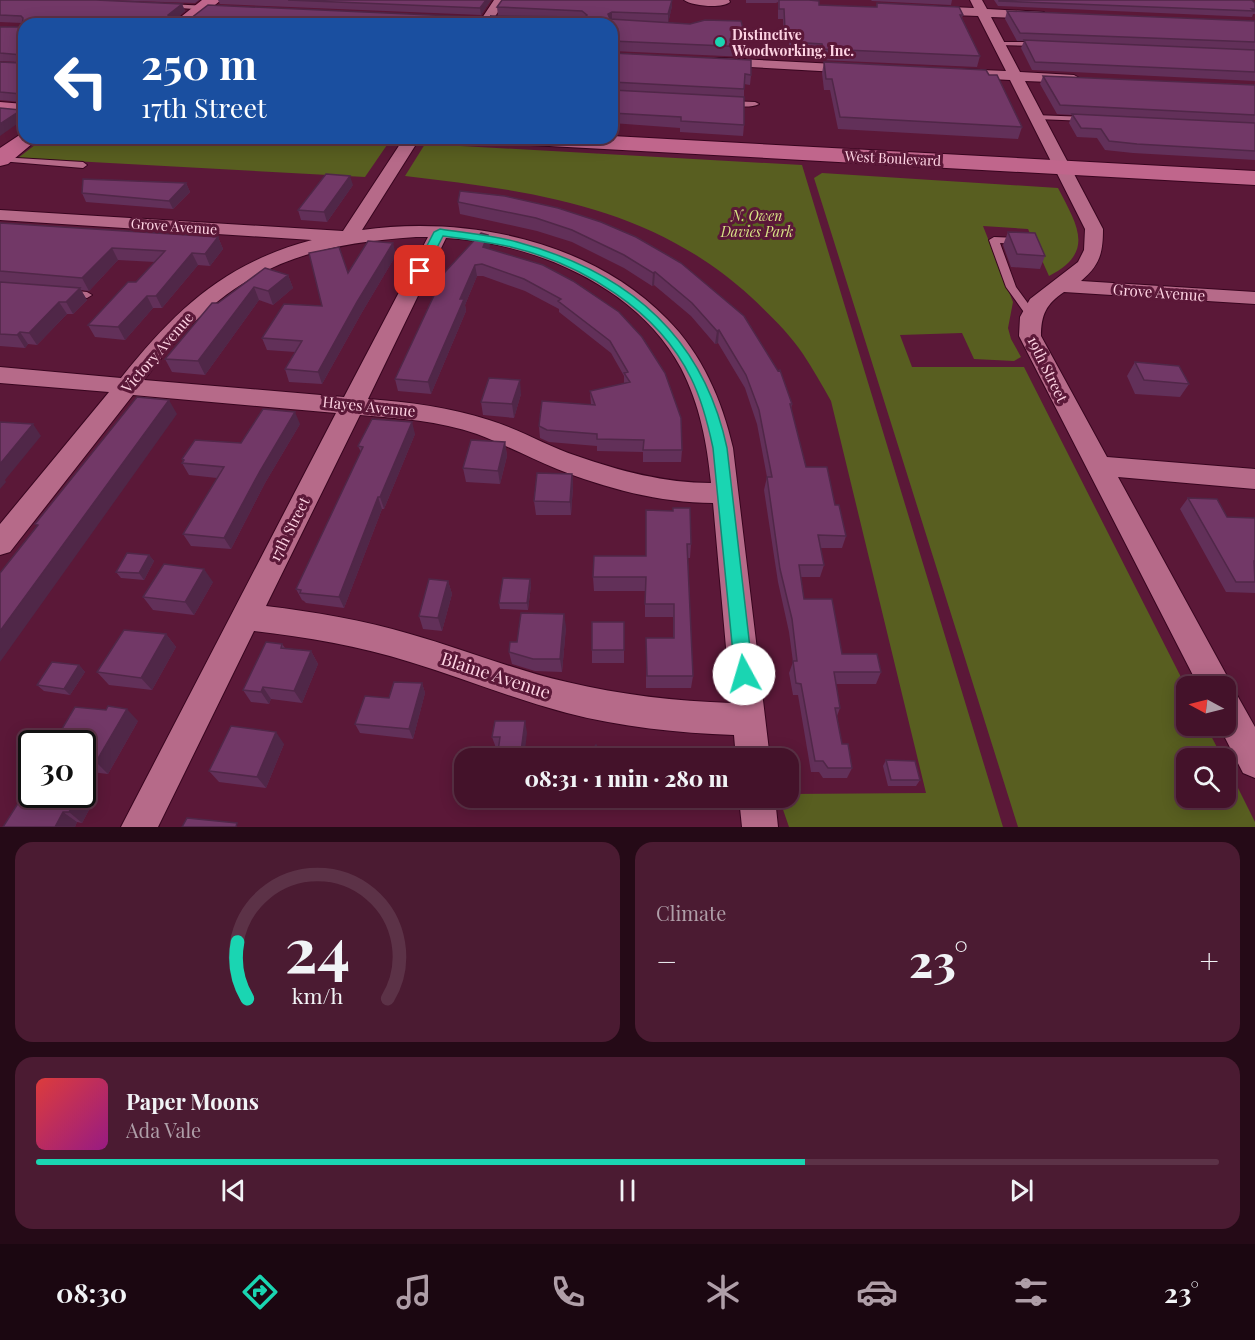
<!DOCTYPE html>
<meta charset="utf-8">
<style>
body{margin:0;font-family:"Playfair Display",serif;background:#4b1b32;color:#f1f3f6;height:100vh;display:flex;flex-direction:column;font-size:22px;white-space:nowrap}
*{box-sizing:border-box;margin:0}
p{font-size:20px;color:#af9ea8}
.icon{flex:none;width:33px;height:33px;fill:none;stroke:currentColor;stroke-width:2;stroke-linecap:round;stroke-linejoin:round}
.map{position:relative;height:827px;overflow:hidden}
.sheet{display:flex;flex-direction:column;gap:15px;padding:15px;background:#250a17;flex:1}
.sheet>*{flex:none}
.top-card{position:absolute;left:18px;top:18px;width:600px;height:126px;border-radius:18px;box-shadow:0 3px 15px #0003,0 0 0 2px #5c3247;background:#1a4fa0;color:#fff;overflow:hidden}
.needle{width:39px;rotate:277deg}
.fabs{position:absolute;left:1176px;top:676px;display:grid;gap:12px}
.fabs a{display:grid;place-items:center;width:60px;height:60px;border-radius:12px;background:#44122a;box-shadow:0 3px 15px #0003,0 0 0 2px #5c3247;font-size:30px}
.speed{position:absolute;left:18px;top:730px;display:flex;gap:12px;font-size:30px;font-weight:700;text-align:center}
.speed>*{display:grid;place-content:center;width:78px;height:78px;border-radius:50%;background:#44122a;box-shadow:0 3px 15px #0003,0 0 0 2px #5c3247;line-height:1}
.speed .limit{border:3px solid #111;border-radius:9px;background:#fff;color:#111}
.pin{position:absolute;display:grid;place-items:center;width:51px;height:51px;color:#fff;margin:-26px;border-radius:12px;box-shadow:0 3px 9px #0006}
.me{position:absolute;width:66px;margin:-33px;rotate:354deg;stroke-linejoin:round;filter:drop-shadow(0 0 4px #0008)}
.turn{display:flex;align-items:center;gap:21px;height:126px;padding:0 24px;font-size:27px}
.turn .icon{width:78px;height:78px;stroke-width:2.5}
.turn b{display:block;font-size:42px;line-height:51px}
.big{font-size:45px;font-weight:800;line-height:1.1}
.sheet .card{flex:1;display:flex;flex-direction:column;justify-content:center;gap:9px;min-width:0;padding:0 21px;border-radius:18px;background:#4b1b32}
.sheet .dial{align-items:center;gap:0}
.dial svg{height:156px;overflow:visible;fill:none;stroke:#5c3247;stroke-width:7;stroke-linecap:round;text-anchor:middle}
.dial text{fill:#f1f3f6;stroke:none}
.song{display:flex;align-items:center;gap:18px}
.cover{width:72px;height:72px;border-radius:9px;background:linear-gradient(135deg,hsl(0 70% 55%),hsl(310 70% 35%))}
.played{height:6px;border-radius:3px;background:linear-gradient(90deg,#1ad5b2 65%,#5c3247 65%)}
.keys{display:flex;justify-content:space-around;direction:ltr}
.heat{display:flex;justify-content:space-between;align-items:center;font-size:33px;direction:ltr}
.sheet .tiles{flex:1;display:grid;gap:15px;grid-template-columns:1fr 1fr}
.card:last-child{grid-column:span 2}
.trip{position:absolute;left:454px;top:748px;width:345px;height:60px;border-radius:18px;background:#44122a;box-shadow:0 3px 15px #0003,0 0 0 2px #5c3247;font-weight:800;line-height:60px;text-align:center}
.tabs{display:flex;height:96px;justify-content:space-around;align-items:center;background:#1b0711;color:#af9ea8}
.tabs .icon{width:42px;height:42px}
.tabs .on{color:#1ad5b2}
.tabs b{font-size:27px;color:#f1f3f6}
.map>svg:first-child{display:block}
</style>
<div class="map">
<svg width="1255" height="827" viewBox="0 0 1255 827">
<rect width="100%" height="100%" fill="#5b1838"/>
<path fill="#585e20" d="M44,138H324L389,142L365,177L18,158Z
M425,144L802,165L1003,827H789L779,798H789V794L926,793L831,401C822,385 813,369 803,354C789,333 769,314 751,297C652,206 533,191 405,176Z
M822,173L1058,188C1077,225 1096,252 1049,276L1028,229L983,226L1013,302L1008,328L1011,339L1021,357L1014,361L974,359L962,333L900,335L912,367H1024L1186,687V726H1206L1223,759H1186V798H1226V764L1255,822V827H1018L814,178Z"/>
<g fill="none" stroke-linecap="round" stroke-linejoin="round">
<g stroke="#38051f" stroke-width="2">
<path id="lane" d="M168,4L208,6L211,8L208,10L166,7Z
M996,42H1039L1042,44L1039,46L998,45L995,43Z
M727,101L755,102L759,104C751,108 734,107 726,103Z
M1034,115L1087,117L1091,119L1087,121L1037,119H1034Z
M0,157L83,162L87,165L83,168L0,161Z
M994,237L1018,238L1023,241L1018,244L1000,243L1016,287L1035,313L1034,315H1026L1006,287L989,240Z
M67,290L87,292L92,295L87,298L63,295L62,293Z"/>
</g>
<g stroke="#38051f" stroke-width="2">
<path id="street" d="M494,0H506L490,24H478Z
M684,0H729L730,2C722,9 692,6 684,0Z
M970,0H982L987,9L1044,12L1046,15L1044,18L1040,19L991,17L1020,72L1074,75L1081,79L1074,83L1025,81L1103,229C1103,253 1100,265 1081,281L1255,292V304L1064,292C1046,304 1041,315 1041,336L1107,457L1255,469V489L1118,477L1227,676L1232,687L1230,692L1237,695L1255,727V778L1243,773L1219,726H1226V687H1199L1019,336L1020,317L1030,299L1078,262L1084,250L1085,229L1010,80L956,77L949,73L956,69L1006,71L978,16L927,14L921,10L927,6L974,8Z
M719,58L855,65L862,69L855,73L714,65L712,62L714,59Z
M404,138H420L362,230C467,215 591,241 667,319C702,354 722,400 733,448L770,759H736L734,735C677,733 621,727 567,713C513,699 463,678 410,662C359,646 307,637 254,631L158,827H121L336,413L133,395L10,552L0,555V524L109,392L0,383V367L121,378C176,309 225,263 312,240L0,220V210L343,231ZM416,237H428L344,397L144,380C222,277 289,245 416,237ZM446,238C535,243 638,287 681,368C700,405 707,443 711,483C665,483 620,471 577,456C547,446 519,429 489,420C449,407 409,402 368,399ZM360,415C399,418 439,421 477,434C504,444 530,458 557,469C605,488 660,503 713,503L731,703C676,701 621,695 567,682C514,670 463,649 410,634C363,620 315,612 266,606Z
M739,798H775L778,827H742Z"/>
</g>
<g stroke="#38051f" stroke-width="2">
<path id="secondary" d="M202,0H221L192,24H172Z
M0,102L24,104V116L0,114Z
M24,132V138H39L8,164L0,166V148Z
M612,136L1255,171V185L531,145L523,143L520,138H612Z"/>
</g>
<use href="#lane" fill="#b66a89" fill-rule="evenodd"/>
<use href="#street" fill="#b66a89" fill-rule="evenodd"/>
<use href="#secondary" fill="#c0668c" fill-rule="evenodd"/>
</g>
<path fill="#623059" d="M0,0L182,4L185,11L175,19L191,18L208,5L475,17L476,24H24V115L21,109V102L0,100V62H20L0,61V27H22V23L0,22Z
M103,0H199L195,3Z
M218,0H491L481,15L220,4Z
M746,0H809L819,5L876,7L877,3L963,15L962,18L980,56L977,67L821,60L820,55L789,53V41H784L783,19H778V2L776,3H746Z
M871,0H952L951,5L872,1Z
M994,0H1252L1255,3V14H1253L1252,17L998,6Z
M672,6L668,23L748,47L747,57L612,51V24H491L490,16H498L497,7Z
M1007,11L1255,21V81L1032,70L1021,48L1024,41H1017L1005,19Z
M612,53L751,75L750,85L744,84V125L743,136L680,132V128L612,123Z
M824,62L989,75L1022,127L1018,139L838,129L830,90H824L822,73Z
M1043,76L1255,85V160L1133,153L1105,150L1097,138L1077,137L1069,123L1072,115L1057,114L1040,84Z
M186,183L190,192L173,209L86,202L82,193Z
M353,185L327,222L301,220L298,210Z
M458,202L636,237L792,404L791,409L806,467L835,505L846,536L842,548H820L824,565L820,577H801L804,599L842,654L881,672L876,684H836L840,708L837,716L842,744L852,768L847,778H823L819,772H811L798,695H793L789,673L793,662L789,632L778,582L764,490L767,477L757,424L745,388L718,343L715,344L691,316L654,285L652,286L624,268L572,242L537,231L460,214Z
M0,223L218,237L223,249L210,266L198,265L162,308H153L125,340L95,337L88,325L136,282L155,262L118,260L89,291L81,290L87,300L73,314H67L37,345L28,344L25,348L0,346Z
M1008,232L1045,256L1040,269L1011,267L1003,245Z
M490,246L488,249L573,281L682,450L681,462H643V452L597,451V446L549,442L540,438L539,426L591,405L590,391L624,384V376L611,353L559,312V309L525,291L483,276H477L465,305L466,311L431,394L398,391L395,379L445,272Z
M396,255L361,314L322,384L289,382L285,369L295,352L267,350L262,338L322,306L348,273Z
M265,268L288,275L293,288L273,305L259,300L205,375L172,372L165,359L218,303Z
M1135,362L1189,384L1180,397L1135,394L1127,376Z
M521,394L514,418L483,415L481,402Z
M300,424L265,483L231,549L191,546L183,534L217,478L189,475L182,463L183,461L182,459L241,443Z
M415,434L384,509H382L344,608L306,603L304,601L302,600L296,589L361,452L358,446Z
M505,442L507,456L500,484L466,482L463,468Z
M572,474L573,487L571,515H536L534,501Z
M1188,498L1227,517L1255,518V593L1226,592L1180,509Z
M646,510L691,544L690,558H688L693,676L691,688H646V638H673V617H645V591H594L593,577L646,556Z
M149,555L154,561L144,580L121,578L116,572Z
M530,579L531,585L528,610L500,609L499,603Z
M448,581L452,594L442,631L423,629L419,616Z
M213,582L194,615L153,610L143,597Z
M624,622V663H592V650Z
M566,627L562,672L535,671L512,664L509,652L517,642Z
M166,634L176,647L152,690L109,685L97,672Z
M282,644L285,648L311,651L318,664L302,703L271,699L269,704L251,702L243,690Z
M79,665L85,672L70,695L44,691L37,685Z
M422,683L425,693L413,739L360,733L355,724L389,698Z
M138,721L108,774L91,772L85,766H82V744Z
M527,733L498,748H496L492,737Z
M284,744L266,788L219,782L209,771Z
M886,760L920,780L916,786H888L883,766Z
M77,798L90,808L82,823L77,822L75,827L55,801Z
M586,798H697L695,807L654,806V803H586Z"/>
<path fill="#502748" d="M486,0H491L481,15L480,8Z
M672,0V6L668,24V14Z
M182,4L185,11L171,22L168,15Z
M612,12V21L608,24V14Z
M464,17L465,24H458Z
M21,110L24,115V119L0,136V124Z
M350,176L353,185L327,222L324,212Z
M186,183L190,192L173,209L169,201Z
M488,235L490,246L484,259L483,247Z
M218,237L223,249L210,266L205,254Z
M393,243L396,255L361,314L322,384L318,372L357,302Z
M112,248L118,260L89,291L82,278Z
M192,253L198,265L162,308L156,296Z
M475,265L477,276L465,305L466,311L431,394L428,382L460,299Z
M655,272L654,285L652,286L653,273Z
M288,275L293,288L273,305L268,291Z
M254,287L259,300L205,375L198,361Z
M80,288L87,300L73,314L66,302Z
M147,296L153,308L125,340L118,327Z
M59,302L67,314L37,345L29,333Z
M719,330L718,343L715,344L717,331Z
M20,332L28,344L25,348L17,335Z
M520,380L521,394L514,418L512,404Z
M169,400L177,414L0,662V631Z
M295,412L300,424L265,483L231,549L224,538L260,471Z
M412,422L415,434L384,509L380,497Z
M33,424L41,436L5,480L6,482L0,489V464Z
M505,442L507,456L500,484L498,471Z
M572,474L573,487L571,515L570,502Z
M378,497L382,509L344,608L339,597Z
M149,555L154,561L144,580L139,573Z
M204,569L213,582L194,615L185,602Z
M530,579L531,585L528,610L527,603Z
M448,581L452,594L442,631L438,618Z
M564,614L566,627L562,672L560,659Z
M166,634L176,647L152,690L141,678Z
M311,651L318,664L302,703L294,691Z
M79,665L85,672L70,695L64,689Z
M422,683L425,693L413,739L409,729Z
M263,687L271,699L269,704L261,692Z
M127,709L138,721L108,774L96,762Z
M525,721L527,733L524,759H520Z
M276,732L284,744L266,788L257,777Z
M77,798L90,808L82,823L69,812Z
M63,812L77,822L75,827H55Z"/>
<path fill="#723867" stroke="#502748" stroke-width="1.5" d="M0,0H96L182,4L168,15L169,19L191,18L208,5L475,17H464L458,24H24V108L21,109V94L0,92V62L20,63L22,60V55L0,53V27H22L23,18L21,16L0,15Z
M288,0H486L480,8Z
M502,0H672L668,14L612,12L608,14L610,19L690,24L705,20L741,21L748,47L612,41V24H494L498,17L490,16L585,17L587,15L582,11L497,7Z
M779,0H809L819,1V5L875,7H877V3L959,7L963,15H960L980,56L823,49L822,44L791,42L790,30H785L784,9H779Z
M999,0H1252L1255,3V9H1252L1255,11L999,1Z
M1007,11L1255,21V42L1020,33Z
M1024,40L1255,50V72L1035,62Z
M612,53L751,60V75L745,74L744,89L612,82Z
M824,62L986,70L989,75H997L1022,127L840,117L832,79H826Z
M1043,76L1255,85V115L1060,105Z
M612,90L744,97V125L681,121V117L612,113Z
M0,108L21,110L0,124Z
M1072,114L1255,123V151L1137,144L1109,141L1101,129L1081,128Z
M326,174L350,176L324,212L298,210Z
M83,179L186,183L169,201L82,193Z
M460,191L505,196L558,208L601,222L636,237L681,263L744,316L778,371L780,370L792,404H790L806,467H827L835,505H839L846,536L818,535L824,565H799L804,599H832L842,654H877L881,672H834L840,708H835L842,744H848L852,768H828L823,761H815L801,684L796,683L793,661H797L792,619L780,569L767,477H772L759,410L746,375L719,330L717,331L692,303L655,272L653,273L624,255L572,230L536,218L458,202Z
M0,223L218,237L205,254L192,253L156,296H147L118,327L88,325L128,282H136L165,251L112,248L82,278L0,271Z
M1008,232L1035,233L1045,256L1017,254Z
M481,233L488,235L483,247L543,265L573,281L619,312L642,337L665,373L681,418L682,450H643L644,440L597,439V434L547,430L539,426L542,401L595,405L590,391L630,382L624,373L628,372L610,341L558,301L561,299L524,279L482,264L475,265L460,299H464L428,382L395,379L445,272Z
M368,241L393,243L357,302L318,372L285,369L302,341L262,338L284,304L322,306L309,253L339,247L348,273Z
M265,268L288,275L268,291L254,287L198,361L165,359L212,303H218Z
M0,282L80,288L66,302H59L29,333L20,332L17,335L0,334Z
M1135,362L1179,366L1189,384L1144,380Z
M489,378L520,380L512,404L481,402Z
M137,397L169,400L0,631V573L38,525L35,524Z
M263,409L295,412L260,471L224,538L183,534L224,467L182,463L184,460L182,459L195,440L241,443Z
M372,419L412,422L380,497H378L339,597L300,593L301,590L296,589L363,447L358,446Z
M0,422L33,424L0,464Z
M471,440L505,442L498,471L463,468Z
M537,473L572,474L570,502L534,501Z
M1188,498L1217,499L1227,517L1255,518V561H1254L1255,582H1236Z
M673,508H690L691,544H687L693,676H647L646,638H674V604H645L646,577H593L594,556H646V510L673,511Z
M127,553L149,555L139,573L116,572Z
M164,564L204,569L185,602L143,597Z
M503,578L530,579L527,603H499Z
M429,579L448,581L438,618L419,616Z
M521,613L564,614L560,659H533L509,652L510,642H517Z
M592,622H624V650H592Z
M124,630L166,634L141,678L97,672Z
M266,642L282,644L281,648L311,651L294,691L263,687L261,692L243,690Z
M52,662L79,665L64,689L37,685Z
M394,682L422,683L409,729L355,724L365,696L389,698Z
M108,706L127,709L96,762L82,761V744H53L75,707L106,710Z
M495,721H525L520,759H497L500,737H492Z
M231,726L276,732L257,777L209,771Z
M596,745L600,753H628V759L657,756L660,753L676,754V756L696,755V759H586V753H590Z
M886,760L915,761L920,780H891Z
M58,795L77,798L69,812H63L55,827H3L22,797L55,801Z
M187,818L237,823L236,827H182Z"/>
<path fill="#1ad5b2" stroke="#118a74" stroke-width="1.5" d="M440,229C465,233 492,235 517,242C625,271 703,335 727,448L753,674L750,679L744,682L738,679L735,674L713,448C708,424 702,400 691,378C658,310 582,264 511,247C489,242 466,239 443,236L424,273H416L414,271L434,232Z"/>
<circle fill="#1ad5b2" stroke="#5b1838" stroke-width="2" cx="720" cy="42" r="6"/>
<g text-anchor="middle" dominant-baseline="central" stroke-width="6" stroke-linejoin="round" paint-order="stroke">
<g font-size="14" font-weight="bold" fill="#fed3e3" stroke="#5b1838" text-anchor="start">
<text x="732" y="34">Distinctive<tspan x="732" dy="16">Woodworking, Inc.</tspan></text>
</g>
<g font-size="14" fill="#fed3e3" stroke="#5b1838">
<text transform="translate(893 158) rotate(3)">West Boulevard</text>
<text transform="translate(174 226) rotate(4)">Grove Avenue</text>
</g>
<g font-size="14" font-style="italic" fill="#d8e486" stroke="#5b1838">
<text x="757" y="215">N. Owen<tspan x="757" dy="16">Davies Park</tspan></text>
</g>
<g font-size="15" fill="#fed3e3" stroke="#5b1838">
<text transform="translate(1159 292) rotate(4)">Grove Avenue</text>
<text transform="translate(157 352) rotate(-49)">Victory Avenue</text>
<text transform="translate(1048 369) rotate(64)">19th Street</text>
<text transform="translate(369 406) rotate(6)">Hayes Avenue</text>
<text transform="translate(289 529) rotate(-63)">17th Street</text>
</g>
<g font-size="18" fill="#fed3e3" stroke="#5b1838">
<text transform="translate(496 675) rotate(18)">Blaine Avenue</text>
</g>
</g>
</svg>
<div class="fabs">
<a><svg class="needle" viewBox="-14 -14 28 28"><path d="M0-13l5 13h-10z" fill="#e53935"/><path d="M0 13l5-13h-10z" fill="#af9ea8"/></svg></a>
<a><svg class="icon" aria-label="search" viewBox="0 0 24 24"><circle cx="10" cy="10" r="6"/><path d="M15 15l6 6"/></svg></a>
</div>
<div class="speed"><div class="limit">30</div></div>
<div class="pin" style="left:420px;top:271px;background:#d93025"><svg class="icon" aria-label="arrive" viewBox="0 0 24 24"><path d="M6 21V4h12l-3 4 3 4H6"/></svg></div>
<svg class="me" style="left:744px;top:674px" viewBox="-20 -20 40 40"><circle r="19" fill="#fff"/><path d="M0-13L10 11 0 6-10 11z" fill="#1ad5b2"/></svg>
<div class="trip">08:31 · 1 min · 280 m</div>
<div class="top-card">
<div class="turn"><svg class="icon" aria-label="left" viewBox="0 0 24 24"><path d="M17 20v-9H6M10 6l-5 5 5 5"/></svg><div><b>250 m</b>17th Street</div></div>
</div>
</div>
<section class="sheet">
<div class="tiles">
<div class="card dial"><svg viewBox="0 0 100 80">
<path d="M14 69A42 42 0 1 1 86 69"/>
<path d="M14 69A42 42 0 0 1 9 40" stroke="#1ad5b2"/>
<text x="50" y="56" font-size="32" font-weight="700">24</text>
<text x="50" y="72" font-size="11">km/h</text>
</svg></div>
<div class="card"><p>Climate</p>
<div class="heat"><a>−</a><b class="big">23°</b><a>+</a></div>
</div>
<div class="card">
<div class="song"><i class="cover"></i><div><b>Paper Moons</b><p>Ada Vale</p></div></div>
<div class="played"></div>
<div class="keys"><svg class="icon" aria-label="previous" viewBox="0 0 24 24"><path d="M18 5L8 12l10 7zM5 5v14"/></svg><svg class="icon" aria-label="pause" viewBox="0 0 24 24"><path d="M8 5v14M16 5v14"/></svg><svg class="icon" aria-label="next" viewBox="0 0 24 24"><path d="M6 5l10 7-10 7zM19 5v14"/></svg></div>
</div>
</div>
</section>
<nav class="tabs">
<b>08:30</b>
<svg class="icon on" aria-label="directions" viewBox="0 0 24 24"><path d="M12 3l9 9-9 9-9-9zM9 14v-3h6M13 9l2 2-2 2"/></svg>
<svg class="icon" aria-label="music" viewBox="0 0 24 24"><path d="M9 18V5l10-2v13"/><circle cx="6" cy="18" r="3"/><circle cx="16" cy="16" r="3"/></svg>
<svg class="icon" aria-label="phone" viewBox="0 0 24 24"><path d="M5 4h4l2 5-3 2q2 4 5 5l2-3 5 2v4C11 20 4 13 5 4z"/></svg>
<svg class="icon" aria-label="climate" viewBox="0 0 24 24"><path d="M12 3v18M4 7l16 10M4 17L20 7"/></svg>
<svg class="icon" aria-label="car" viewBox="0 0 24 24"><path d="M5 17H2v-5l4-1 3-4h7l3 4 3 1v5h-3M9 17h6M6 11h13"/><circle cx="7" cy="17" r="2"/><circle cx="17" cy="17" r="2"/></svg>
<svg class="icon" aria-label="filters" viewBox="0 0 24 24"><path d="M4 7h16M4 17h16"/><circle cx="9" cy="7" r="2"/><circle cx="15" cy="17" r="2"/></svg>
<b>23°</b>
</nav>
